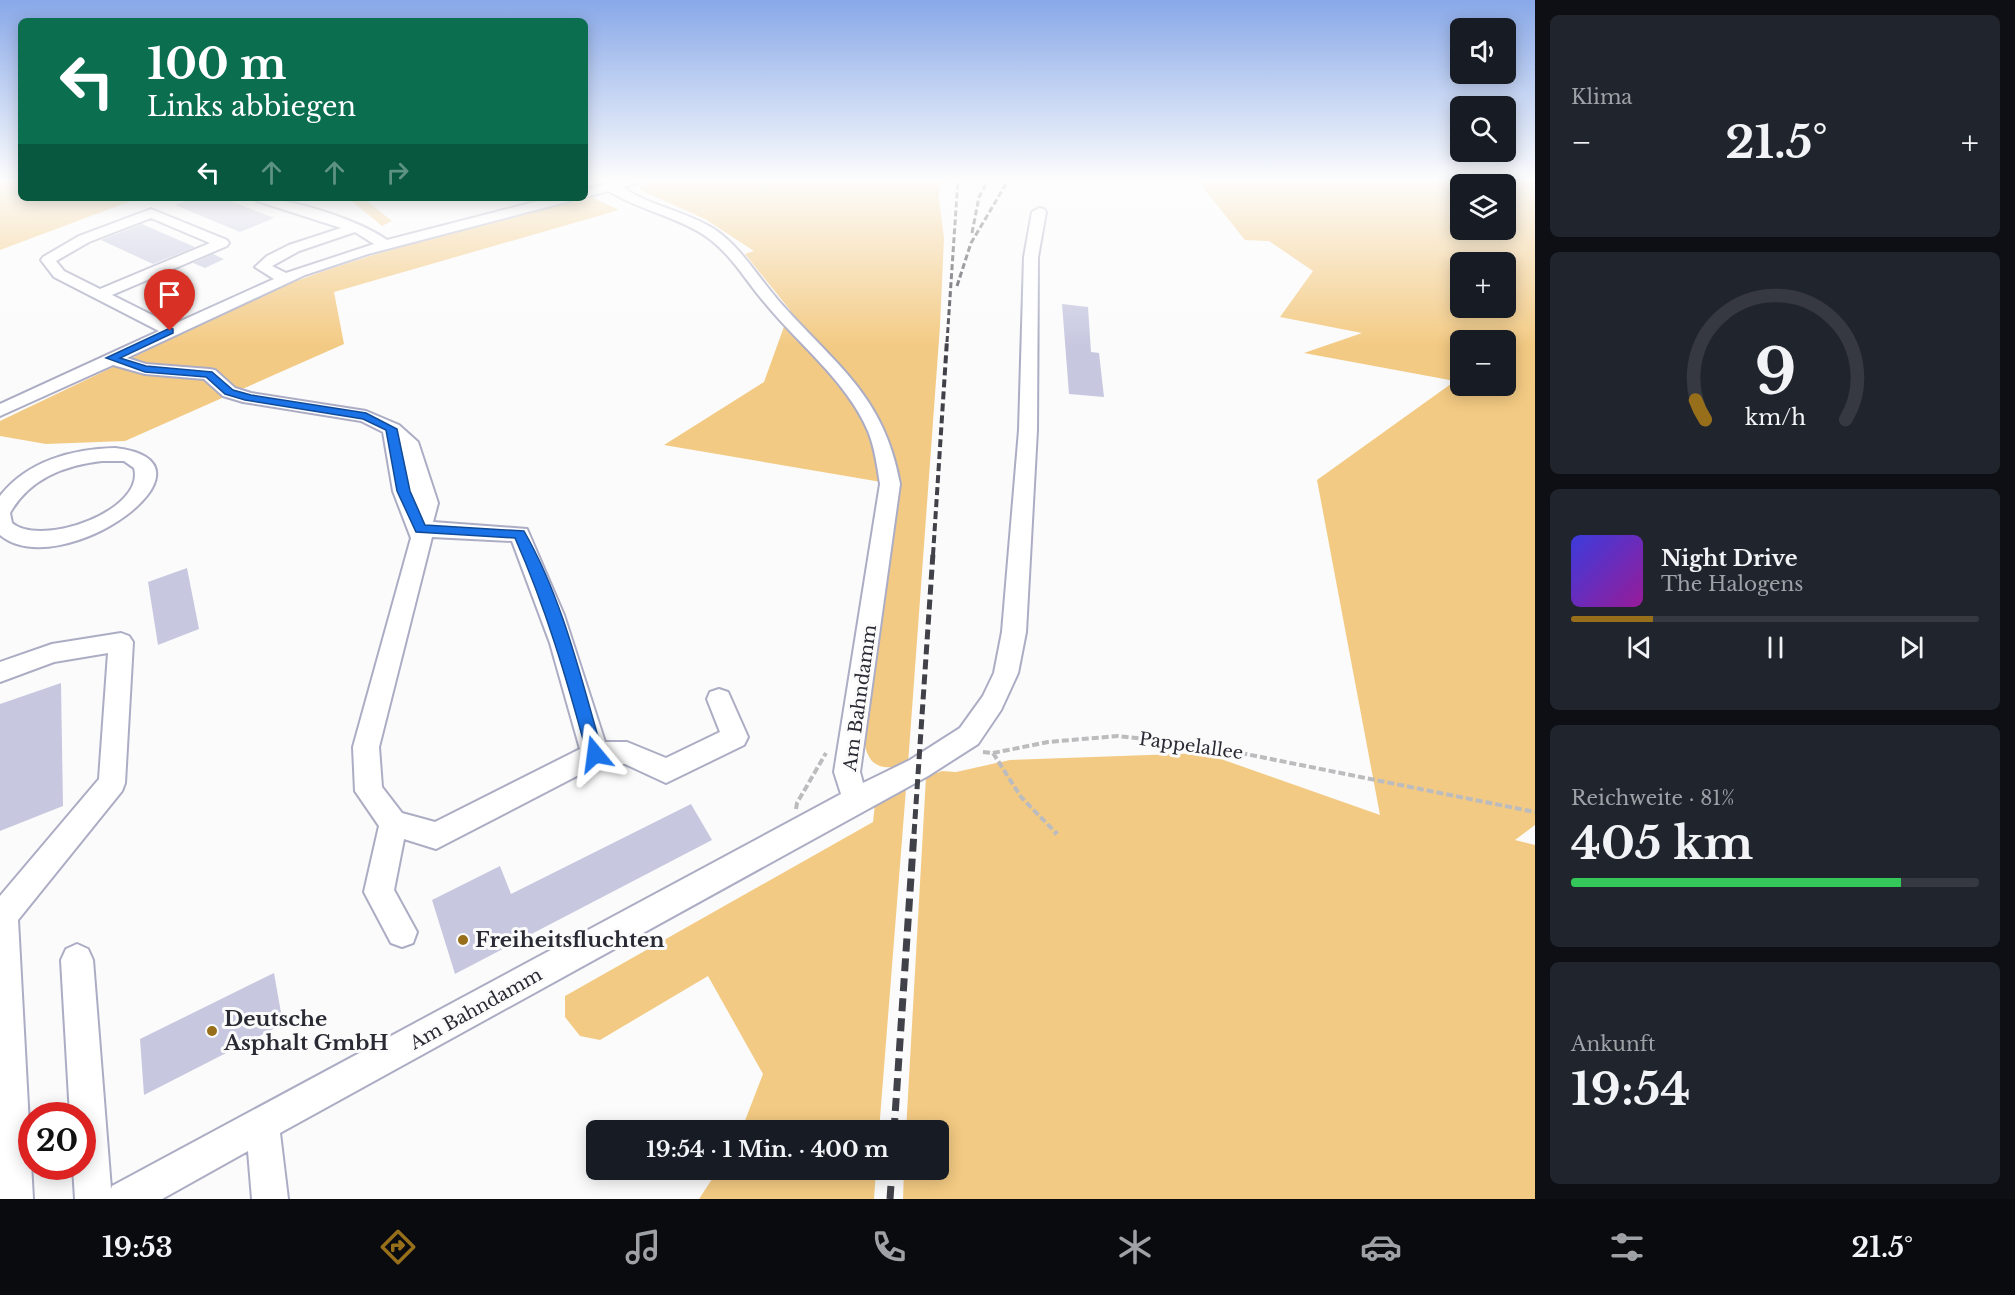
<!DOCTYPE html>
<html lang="de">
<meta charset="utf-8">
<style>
body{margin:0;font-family:"Libre Baskerville",serif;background:#20242c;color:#f1f3f6;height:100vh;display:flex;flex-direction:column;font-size:22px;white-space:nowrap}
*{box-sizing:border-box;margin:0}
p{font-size:20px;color:#9ea1a6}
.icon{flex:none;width:33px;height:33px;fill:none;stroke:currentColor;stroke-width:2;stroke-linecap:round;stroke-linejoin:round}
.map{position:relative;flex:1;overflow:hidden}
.sheet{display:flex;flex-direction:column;gap:15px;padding:15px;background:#0d0f14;width:480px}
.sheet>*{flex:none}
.hud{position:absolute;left:18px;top:18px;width:570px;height:183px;border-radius:9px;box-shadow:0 3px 15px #0003;background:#0b6e4f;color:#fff;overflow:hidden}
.tools{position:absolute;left:1450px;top:18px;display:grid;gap:12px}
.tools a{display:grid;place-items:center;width:66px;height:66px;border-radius:9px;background:#171b24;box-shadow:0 3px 15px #0003;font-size:30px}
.speed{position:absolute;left:18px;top:1102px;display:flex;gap:12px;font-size:30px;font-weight:700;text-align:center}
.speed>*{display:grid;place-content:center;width:78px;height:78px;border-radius:50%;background:#171b24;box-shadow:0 3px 15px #0003;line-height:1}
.speed .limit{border:9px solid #d22;background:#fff;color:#111}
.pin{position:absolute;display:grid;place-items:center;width:51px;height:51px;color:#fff;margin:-62px -26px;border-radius:50% 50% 50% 0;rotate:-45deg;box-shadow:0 0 6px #0007}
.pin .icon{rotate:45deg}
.me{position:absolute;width:66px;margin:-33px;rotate:344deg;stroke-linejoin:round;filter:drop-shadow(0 0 4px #0008)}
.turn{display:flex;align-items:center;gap:21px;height:126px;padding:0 30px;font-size:27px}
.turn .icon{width:78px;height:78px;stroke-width:2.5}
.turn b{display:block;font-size:42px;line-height:51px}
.lanes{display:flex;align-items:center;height:57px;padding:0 30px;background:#0003;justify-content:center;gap:30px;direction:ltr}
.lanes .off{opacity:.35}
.big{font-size:45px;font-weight:700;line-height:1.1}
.sheet .tile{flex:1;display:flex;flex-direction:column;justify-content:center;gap:9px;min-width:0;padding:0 21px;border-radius:9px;background:#20242c}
.sheet .dial{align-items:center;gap:0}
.dial svg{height:156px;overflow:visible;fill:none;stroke:#363941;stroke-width:7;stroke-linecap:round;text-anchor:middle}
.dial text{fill:#f1f3f6;stroke:none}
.song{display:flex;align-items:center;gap:18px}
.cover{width:72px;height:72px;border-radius:9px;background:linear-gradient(135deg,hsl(240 70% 55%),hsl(300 70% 35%))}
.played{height:6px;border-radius:3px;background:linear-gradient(90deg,#976e1a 20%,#363941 20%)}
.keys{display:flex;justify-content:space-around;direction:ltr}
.heat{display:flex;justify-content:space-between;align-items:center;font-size:33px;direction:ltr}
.charge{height:9px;border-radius:4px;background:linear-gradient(90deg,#34c759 81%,#363941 0)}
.trip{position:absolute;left:586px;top:1120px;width:363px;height:60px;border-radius:9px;background:#171b24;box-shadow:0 3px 15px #0003;font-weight:700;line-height:60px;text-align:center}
.tab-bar{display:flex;height:96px;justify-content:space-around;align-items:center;background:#090b0e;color:#9ea1a6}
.tab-bar .icon{width:42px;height:42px}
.tab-bar .active{color:#976e1a}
.tab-bar b{font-size:27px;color:#f1f3f6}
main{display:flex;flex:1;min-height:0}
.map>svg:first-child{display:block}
</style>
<main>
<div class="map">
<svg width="1535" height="1199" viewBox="0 0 1535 1199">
<rect width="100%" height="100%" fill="#fbfbfb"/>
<path fill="#f3ca83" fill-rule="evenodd" d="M0,179H21V198H139L0,250Z
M668,179H940L939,199L944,238L940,326L908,764C882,771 868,768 864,740L899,501V485L664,445L764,382L790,310L745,254L754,251L705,219L640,190V186Z
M1196,179H1535V825L1515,840L1535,845V1199H903L904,1170H939V1131H906L926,777L942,771L956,772L1010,760L1204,753L1380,815L1317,480L1455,381L1304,353L1362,333L1280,317L1313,271L1269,241L1245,240ZM1461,184H1506V230H1461ZM1461,262H1506V308H1461ZM1461,340H1506V386H1461Z
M591,197L619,210L334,292L344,344L125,441L46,444L0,436V421L274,290C376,248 485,225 591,197Z
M348,198H363L392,221L382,226Z
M906,789L879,1131H741L763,1074L708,976L600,1040L580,1036L565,1017V996L873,822L875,804Z
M718,1170H876L874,1199H699Z"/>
<path fill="#c7c8e0" d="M195,198H223L274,218L240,232L175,205Z
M142,224L195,247L153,264L101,240Z
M213,254L224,259L205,268L193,263Z
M1062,304L1088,307L1091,352L1099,353L1104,397L1069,394Z
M187,568L199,629L158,645L148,582Z
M61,683L63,806L0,831V704Z
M691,804L712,840L455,974L432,900L500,866L511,894Z
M274,973L283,1024L144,1095L140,1039Z"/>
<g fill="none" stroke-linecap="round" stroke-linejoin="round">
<g stroke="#acadc4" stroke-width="4">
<path id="minor" d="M627,179H646L644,182L622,187C650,206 685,211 714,229C741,247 757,276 778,300C834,364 884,394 900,484L860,772L863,783L910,760L960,728L983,696L994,673L1002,632L1019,430L1024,257L1032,212L1039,208L1044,209L1046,212L1038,257L1037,430L1026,632L1018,673L1001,710L978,744L928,776L280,1133L288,1199H252L248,1151L162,1199H75L73,1167H82V1116H70L61,960L66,949L77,944L88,949L93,960L111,1189L112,1186L841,794L834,772L880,484C877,466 875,448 868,431C846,380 799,345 765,303C745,280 730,252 704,235C675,216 639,210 609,191L585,197V189Z
M256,198C290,198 359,220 387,240L550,198H571L570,201L368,254L305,275L127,358L146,364L209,369L215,370L235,388L251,393L366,411L399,425L418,442L438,503L433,522L527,529L564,615L605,742H627L666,758L720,732L707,699L710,692L719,689L728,692L748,737L744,745L666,783L625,764L598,765L436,849L404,839L394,890L417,932L413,943L402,947L391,943L364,892L379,826L355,791L353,747L411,538L393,491L383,432L361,421L243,402L223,396L204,379L145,374L113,365L0,416V404L159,331L54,277L41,260L43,257L79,236L151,209L227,240L229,243L227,246L112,295L172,325L274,279L255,267L267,256L289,245L341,228L257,201ZM151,218L210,243L100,289L64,271L56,261L89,242ZM355,232L374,244L286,273L272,266L299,251ZM432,537L512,541L550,643L580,749L435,822L402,813L382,787L379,747Z
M115,448C235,462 61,586 0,535V496C27,461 72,449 115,448ZM102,461H124L134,468C146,510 42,548 12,523L10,513C29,479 65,465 102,461Z
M121,633L129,636L133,642L125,783L122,791L18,920L33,1199H0V896L99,779L108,653L54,662L0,682V662L52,644Z"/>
</g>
<path stroke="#bcbcbf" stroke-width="4" stroke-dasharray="7 3" stroke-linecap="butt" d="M983,752L993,753L1048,742L1118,736L1201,745L1535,812
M993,753L1021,797L1057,834
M796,809L797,803L826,753"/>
<path stroke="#bcbcbf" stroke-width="5" stroke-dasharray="8 4.5" stroke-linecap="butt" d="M1055,832L1057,834"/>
<use href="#minor" fill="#fff" fill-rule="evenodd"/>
<path stroke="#414149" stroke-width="3" stroke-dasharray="6 3" stroke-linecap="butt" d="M972,233L979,197L989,179
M957,286L971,243L1009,179
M947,342L958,179"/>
<path stroke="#414149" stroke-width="4" stroke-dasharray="8 4" stroke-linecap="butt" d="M933,555L947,340"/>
<path stroke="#414149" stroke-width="5" stroke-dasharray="10 5" stroke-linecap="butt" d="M914,834L933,553"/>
<path stroke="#414149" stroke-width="7" stroke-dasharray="13 7" stroke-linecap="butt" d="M894,1131L914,832
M890,1199L892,1170"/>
</g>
<linearGradient id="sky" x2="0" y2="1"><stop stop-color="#88a8e8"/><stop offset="0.52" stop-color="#fdfdfd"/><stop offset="1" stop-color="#fdfdfd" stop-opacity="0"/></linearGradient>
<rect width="1535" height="347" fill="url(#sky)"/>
<path fill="#1a73e8" stroke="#114b97" stroke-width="1.5" d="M170,328L173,329V333L120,358L146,366L212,372L233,390L251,395L366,413L397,429L410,491L425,525L524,531C563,599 581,679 603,754L601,759L595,761L589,759L587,754C567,680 546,608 515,538L416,532L397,491L386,430L363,419L245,400L225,394L206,377L145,372L106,358Z"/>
<g fill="#976e1a" stroke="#fbfbfb" stroke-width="2">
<circle cx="463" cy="940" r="6"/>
<circle cx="212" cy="1031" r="6"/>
</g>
<g text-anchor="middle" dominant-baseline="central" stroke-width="6" stroke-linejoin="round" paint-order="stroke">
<g font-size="18" fill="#292a33" stroke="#fbfbfb">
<text transform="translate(860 698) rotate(-82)">Am Bahndamm</text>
<text transform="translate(1191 746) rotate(8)">Pappelallee</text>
<text transform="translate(476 1009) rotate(-29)">Am Bahndamm</text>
</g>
<g font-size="21" font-weight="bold" fill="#292a33" stroke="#fbfbfb" text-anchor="start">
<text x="475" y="940">Freiheitsfluchten</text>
<text x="224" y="1019">Deutsche<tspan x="224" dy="24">Asphalt GmbH</tspan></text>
</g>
</g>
</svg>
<div class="tools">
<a><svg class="icon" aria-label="sound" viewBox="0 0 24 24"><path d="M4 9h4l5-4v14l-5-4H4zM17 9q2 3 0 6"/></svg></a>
<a><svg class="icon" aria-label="search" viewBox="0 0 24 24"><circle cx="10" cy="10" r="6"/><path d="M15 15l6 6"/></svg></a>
<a><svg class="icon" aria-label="layers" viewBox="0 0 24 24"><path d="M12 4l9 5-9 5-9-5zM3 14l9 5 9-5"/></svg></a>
<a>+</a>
<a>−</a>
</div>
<div class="speed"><div class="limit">20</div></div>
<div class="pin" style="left:170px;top:331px;background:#d93025"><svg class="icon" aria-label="arrive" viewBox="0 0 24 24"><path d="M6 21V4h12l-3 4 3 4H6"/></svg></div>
<svg class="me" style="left:595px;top:754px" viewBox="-20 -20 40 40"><path d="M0-17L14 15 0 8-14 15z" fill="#1a73e8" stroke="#fff" stroke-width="4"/></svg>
<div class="trip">19:54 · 1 Min. · 400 m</div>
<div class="hud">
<div class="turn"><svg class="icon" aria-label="left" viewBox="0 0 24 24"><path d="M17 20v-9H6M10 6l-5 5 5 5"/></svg><div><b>100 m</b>Links abbiegen</div></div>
<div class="lanes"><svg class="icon" aria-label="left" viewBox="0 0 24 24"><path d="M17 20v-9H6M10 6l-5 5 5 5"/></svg><svg class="icon off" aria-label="ahead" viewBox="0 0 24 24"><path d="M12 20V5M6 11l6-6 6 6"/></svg><svg class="icon off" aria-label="ahead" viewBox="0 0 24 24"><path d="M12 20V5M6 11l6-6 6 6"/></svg><svg class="icon off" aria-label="right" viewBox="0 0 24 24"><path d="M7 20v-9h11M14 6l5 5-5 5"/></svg></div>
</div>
</div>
<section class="sheet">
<div class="tile"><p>Klima</p>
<div class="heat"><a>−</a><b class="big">21.5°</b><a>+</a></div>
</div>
<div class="tile dial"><svg viewBox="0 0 100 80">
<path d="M14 69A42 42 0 1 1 86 69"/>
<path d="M14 69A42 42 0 0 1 9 59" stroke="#976e1a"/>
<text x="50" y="56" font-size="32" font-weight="700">9</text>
<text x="50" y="72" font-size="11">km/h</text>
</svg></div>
<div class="tile">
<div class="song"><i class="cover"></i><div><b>Night Drive</b><p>The Halogens</p></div></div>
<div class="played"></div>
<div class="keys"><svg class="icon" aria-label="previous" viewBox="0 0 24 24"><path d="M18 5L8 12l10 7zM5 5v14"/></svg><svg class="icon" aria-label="pause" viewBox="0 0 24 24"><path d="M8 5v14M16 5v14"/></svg><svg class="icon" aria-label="next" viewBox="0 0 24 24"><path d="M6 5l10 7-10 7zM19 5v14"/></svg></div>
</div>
<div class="tile"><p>Reichweite · 81%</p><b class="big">405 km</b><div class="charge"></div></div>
<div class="tile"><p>Ankunft</p><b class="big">19:54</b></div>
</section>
</main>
<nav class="tab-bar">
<b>19:53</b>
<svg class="icon active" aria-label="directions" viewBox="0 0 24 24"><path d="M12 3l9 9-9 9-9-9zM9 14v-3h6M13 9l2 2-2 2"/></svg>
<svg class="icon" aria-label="music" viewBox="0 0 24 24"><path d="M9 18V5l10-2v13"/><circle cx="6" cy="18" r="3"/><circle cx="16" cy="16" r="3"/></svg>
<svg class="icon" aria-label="phone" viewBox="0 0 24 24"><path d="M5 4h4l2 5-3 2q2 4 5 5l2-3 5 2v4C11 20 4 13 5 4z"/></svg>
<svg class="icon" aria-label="climate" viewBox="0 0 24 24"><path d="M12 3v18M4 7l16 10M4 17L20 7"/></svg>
<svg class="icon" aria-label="car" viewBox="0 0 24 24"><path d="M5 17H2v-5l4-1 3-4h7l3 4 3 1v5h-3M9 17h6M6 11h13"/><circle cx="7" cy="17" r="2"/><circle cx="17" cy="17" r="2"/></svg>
<svg class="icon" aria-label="filters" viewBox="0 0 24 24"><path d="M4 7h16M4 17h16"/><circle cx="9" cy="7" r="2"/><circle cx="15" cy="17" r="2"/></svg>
<b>21.5°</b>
</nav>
